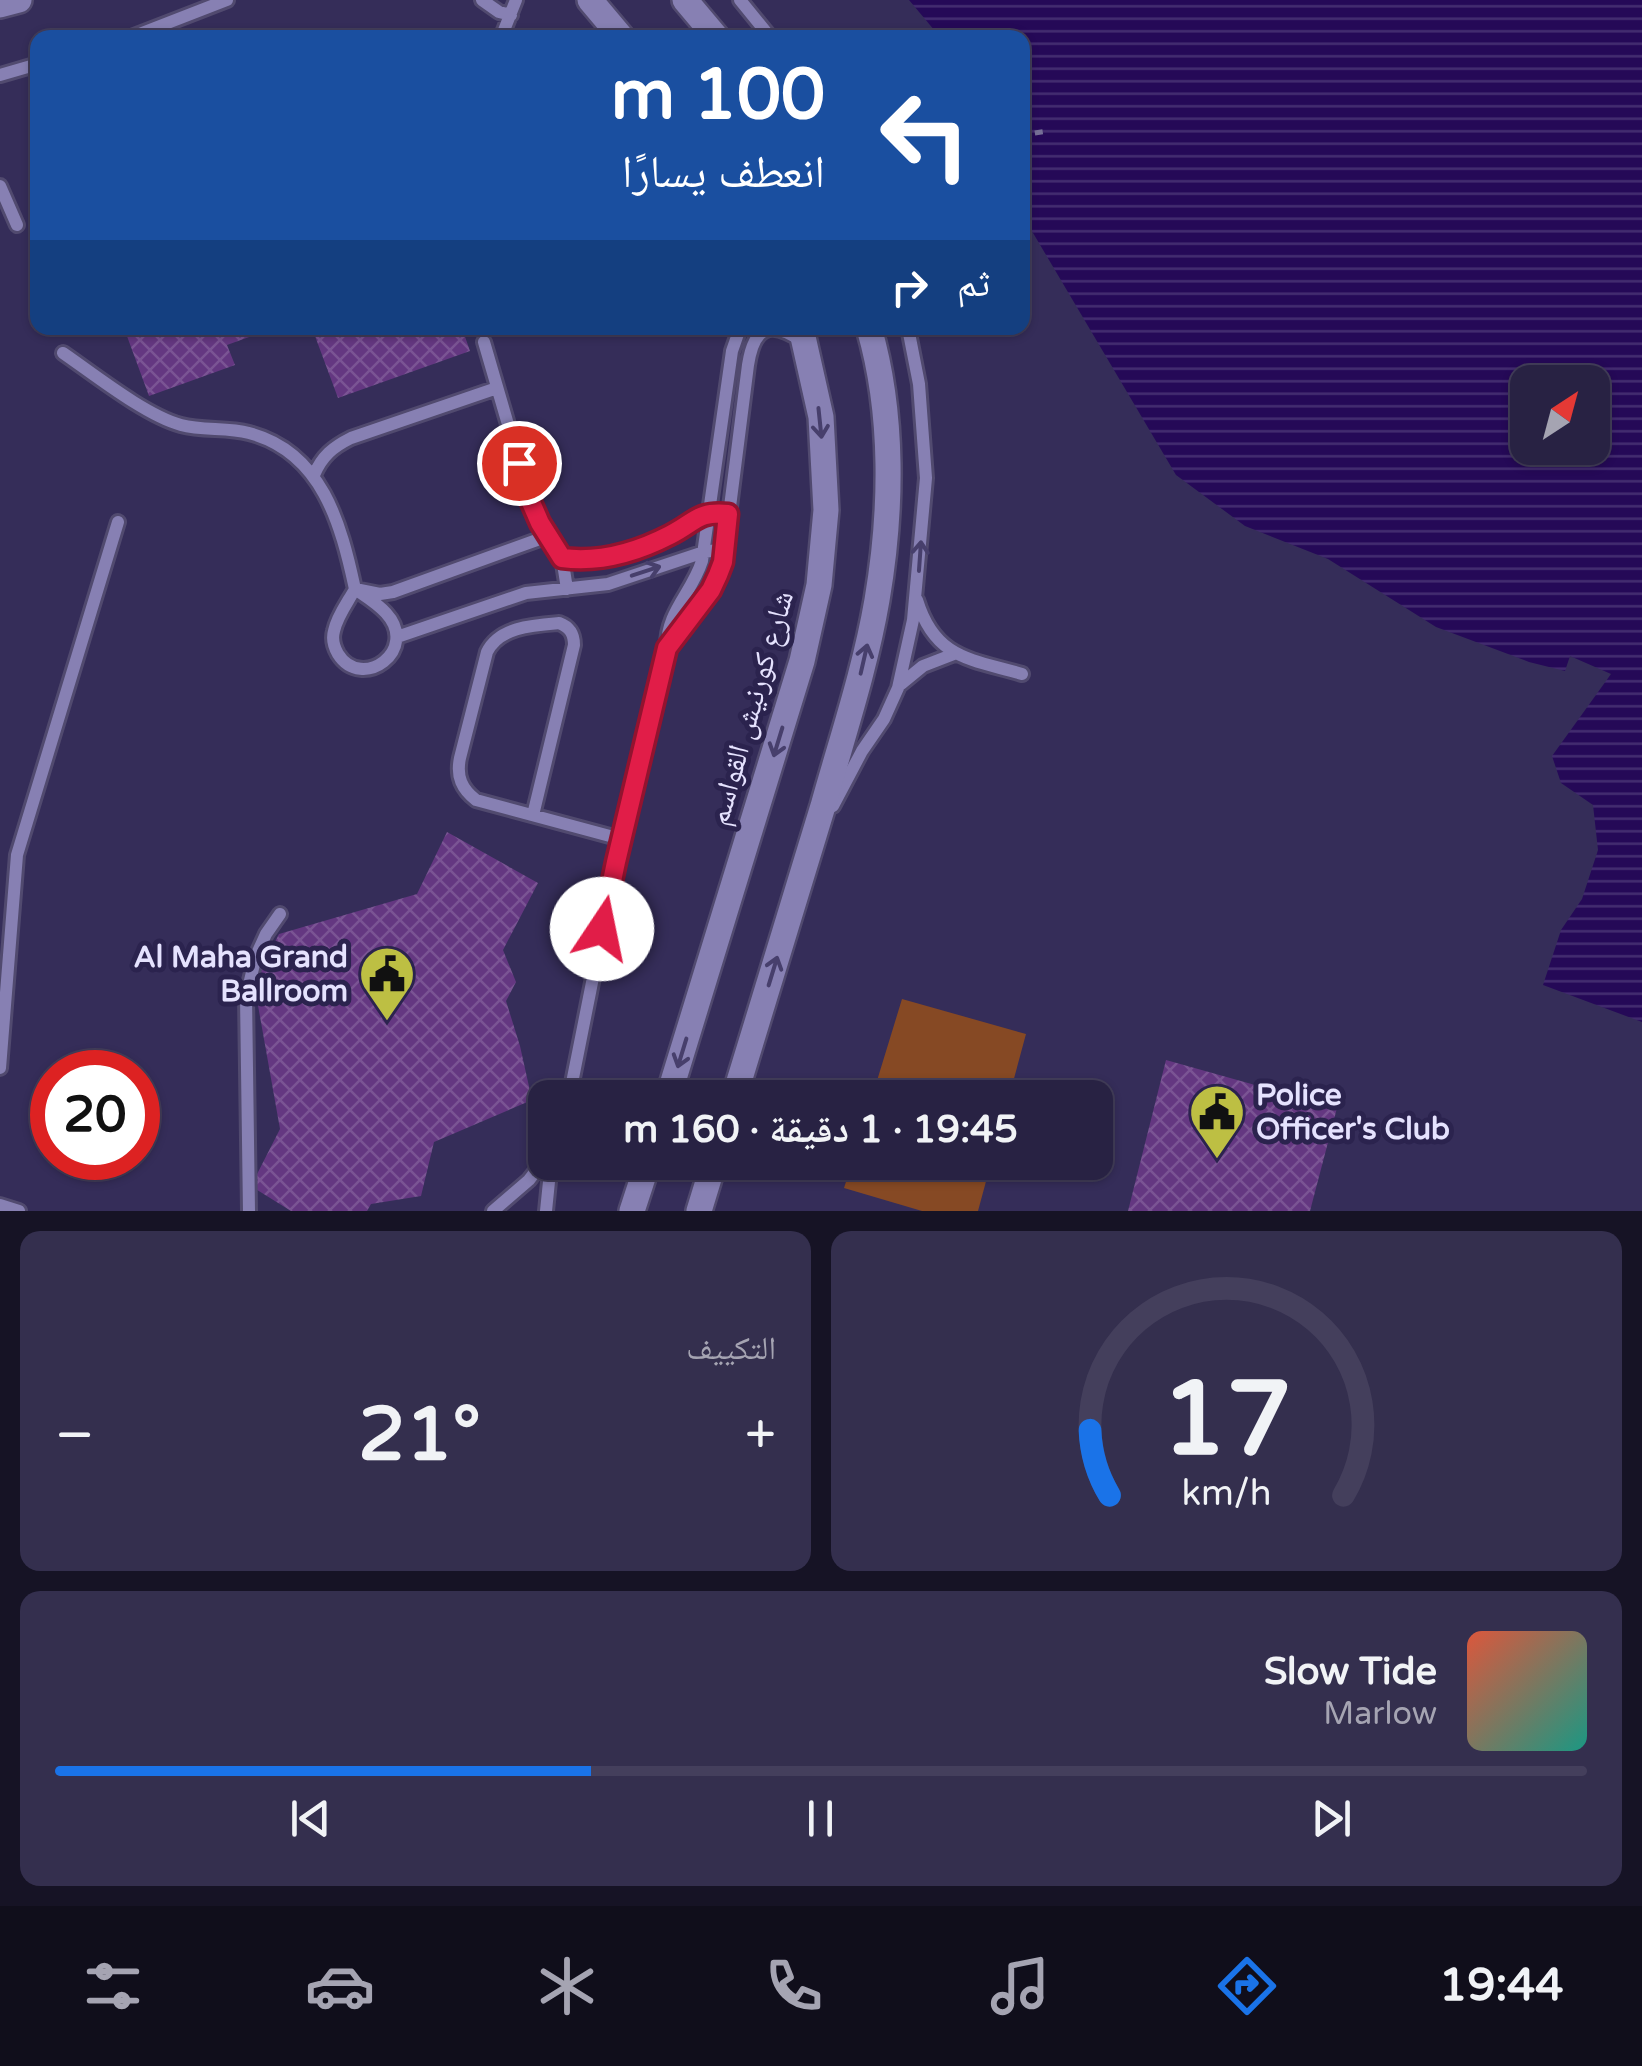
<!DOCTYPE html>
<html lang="ar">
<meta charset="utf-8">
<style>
body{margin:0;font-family:"Varela Round","Noto Naskh Arabic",sans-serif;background:#342f4e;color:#f1f3f6;direction:rtl;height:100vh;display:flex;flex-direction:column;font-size:38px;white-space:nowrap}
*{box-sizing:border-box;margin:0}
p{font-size:32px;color:#a5a4b2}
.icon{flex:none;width:55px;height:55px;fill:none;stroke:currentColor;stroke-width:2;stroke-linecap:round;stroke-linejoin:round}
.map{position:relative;height:1211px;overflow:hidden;direction:ltr}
.side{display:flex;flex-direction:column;gap:20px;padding:20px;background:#161325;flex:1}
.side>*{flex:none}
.guide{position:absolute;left:30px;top:30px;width:1000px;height:305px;border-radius:20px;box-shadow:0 2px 8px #0004,0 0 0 2px #443f5c;direction:rtl;background:#1a4fa0;color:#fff;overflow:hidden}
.needle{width:65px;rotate:36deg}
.fabs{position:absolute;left:1510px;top:365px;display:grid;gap:20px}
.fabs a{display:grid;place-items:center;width:100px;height:100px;border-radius:20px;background:#282243;box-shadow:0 2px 8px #0004,0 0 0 2px #443f5c;font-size:50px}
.speed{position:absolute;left:30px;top:1050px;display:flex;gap:20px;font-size:50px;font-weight:700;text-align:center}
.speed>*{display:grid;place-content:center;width:130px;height:130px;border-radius:50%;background:#282243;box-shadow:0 2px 8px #0004,0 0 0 2px #443f5c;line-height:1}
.speed .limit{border:15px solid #d22;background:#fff;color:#111}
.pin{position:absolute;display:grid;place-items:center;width:85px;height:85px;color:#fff;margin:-42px;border:5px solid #fff;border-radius:50%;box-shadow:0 2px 10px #0007}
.me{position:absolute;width:110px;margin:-55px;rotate:11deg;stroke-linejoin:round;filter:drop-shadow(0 0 8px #0008)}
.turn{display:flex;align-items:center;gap:35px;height:210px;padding:0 40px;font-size:45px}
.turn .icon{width:130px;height:130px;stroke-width:2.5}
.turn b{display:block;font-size:70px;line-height:85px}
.then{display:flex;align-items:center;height:95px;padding:0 40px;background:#0003;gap:20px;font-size:38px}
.big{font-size:75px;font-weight:700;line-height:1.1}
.side .card{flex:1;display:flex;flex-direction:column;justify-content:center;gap:15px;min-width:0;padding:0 35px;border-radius:20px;background:#342f4e}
.side .dial{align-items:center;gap:0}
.dial svg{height:260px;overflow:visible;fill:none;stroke:#443f5c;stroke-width:7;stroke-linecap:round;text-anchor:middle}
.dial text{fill:#f1f3f6;stroke:none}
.song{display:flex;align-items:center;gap:30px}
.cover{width:120px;height:120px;border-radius:15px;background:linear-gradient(135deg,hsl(10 70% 55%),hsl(170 70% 35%))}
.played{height:10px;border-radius:5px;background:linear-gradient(90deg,#1a73e8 35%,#443f5c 35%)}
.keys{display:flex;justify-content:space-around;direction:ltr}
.heat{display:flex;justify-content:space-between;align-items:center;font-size:55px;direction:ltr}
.side .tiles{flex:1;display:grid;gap:20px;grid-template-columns:1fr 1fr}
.card:last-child{grid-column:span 2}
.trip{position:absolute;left:528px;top:1080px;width:585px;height:100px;border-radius:20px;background:#282243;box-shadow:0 2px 8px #0004,0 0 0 2px #443f5c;font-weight:700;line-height:100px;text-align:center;direction:rtl}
.tabs{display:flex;height:160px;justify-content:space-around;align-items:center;background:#100e1b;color:#a5a4b2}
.tabs .icon{width:70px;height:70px}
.tabs .active{color:#1a73e8}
.tabs b{font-size:45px;color:#f1f3f6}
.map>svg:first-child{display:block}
</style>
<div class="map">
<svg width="1642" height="1211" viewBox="0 0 1642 1211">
<defs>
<pattern id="water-rules" width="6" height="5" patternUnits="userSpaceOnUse" patternTransform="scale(2.5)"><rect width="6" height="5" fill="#250957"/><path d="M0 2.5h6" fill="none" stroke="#442d70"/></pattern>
<pattern id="building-cross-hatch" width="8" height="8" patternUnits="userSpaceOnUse" patternTransform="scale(2.5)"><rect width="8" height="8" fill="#643781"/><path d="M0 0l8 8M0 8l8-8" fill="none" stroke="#7a5494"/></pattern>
</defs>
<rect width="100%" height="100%" fill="#352d59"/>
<path fill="#864924" d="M902,999L1026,1034L1009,1097H872Z
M852,1163V1162L991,1163L978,1211H922L844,1188Z"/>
<path fill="url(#water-rules)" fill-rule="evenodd" d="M909,0H1642V1022L1543,985L1561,930L1582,899L1598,850L1593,805L1561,783L1552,756L1611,674L1570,656L1565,671L1529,662L1436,627L1328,559L1245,526L1176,475L1023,216L1022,38L940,37ZM1528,382H1592V448H1528Z"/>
<path fill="url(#building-cross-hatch)" d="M124,328H274L227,345L235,365L149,396Z
M312,328H462L470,351L338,398Z
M447,832L538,883L503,950L516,982L506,1001L520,1046L532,1100L434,1142L421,1196L371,1204L367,1211H291L251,1186L280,1129L254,983L279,934L417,894Z
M1166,1060L1337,1108L1310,1211H1128Z"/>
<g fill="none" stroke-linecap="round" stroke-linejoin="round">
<g stroke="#514a6f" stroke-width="18">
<path id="service" d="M482,0L499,12L511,15
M740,0L771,38
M129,38L227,0
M501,38L516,0
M0,75L38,64
M0,186L17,225
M484,342L530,500L540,523L562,557L567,589
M63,353C95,375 145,415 181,425C203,431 227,427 249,433C322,452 341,524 355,589L380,594L393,592L548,536
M314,475C322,456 333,447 351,438L497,388
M562,557C600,563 637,552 670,535C696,522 696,512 728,514
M355,589C365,596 377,603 386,613C420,650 362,692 338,654C334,647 332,638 334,631C337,616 348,602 355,589Z
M917,600C935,659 971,659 1022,674
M397,637L526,593L608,584L704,552L724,549
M667,648L711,590L723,562L748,365C754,327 769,319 802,341
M901,684L923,666L954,654
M833,806L862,751L884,719L898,688L913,620L926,478L919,384L908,328
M533,815L574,645C574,634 570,627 559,623C533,625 499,627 487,652L460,758C456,777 462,789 476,800L621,839
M0,1068L17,855L118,522
M569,1098L616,862L667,648C666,612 692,593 702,561L732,351L740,328
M0,1205L19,1211
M249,1211L246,997L256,956L266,934L280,914
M493,1211L529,1180L545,1159
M546,1211L551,1162"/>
</g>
<g stroke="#514a6f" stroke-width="30">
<path id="tertiary" d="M0,5L19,0"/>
</g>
<g stroke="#514a6f" stroke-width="30">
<path id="secondary" d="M590,0L622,38
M685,0L717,38
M668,1098L802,661L819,585L826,510L821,417L801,328
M734,1098C764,1000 794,903 823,806C842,738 865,670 877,600C892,512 894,414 869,328
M632,1211L648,1162
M699,1211L714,1162"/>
</g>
<path stroke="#766f96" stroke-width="5" stroke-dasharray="8 5" stroke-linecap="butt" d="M1022,135L1047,131"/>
<use href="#service" stroke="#8780b3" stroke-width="12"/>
<use href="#tertiary" stroke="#8780b3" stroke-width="25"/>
<use href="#secondary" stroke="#8780b3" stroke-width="25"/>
</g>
<defs><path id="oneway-shaft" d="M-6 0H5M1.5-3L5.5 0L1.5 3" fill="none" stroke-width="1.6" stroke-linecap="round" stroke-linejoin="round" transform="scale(2.5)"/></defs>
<g stroke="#473f6c">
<use href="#oneway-shaft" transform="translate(820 423) rotate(84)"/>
<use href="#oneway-shaft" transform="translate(920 556) rotate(-86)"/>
<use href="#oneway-shaft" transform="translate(646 571) rotate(-18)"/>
<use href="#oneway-shaft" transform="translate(864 659) rotate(-77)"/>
<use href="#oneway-shaft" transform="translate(778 742) rotate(107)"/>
<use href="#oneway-shaft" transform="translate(773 971) rotate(-73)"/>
<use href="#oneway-shaft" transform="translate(682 1053) rotate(107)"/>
</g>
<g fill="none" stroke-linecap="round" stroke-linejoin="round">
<g stroke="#92132f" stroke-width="25">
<path id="route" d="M519,463L530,500L540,523L562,558C600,563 637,552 670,535C696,522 697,511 728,514L723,562L718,575L711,590L667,648L616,862L602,929"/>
</g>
<use href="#route" stroke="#e11d48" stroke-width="18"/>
</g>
<defs>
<g id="civic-pin" transform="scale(2.875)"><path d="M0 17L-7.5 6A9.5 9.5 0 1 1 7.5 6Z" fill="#bdbf43" stroke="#2b234e"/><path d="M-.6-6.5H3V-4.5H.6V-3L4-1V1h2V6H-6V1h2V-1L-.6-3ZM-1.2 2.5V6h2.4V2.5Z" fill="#111"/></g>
</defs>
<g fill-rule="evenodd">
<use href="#civic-pin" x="387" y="974"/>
<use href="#civic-pin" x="1217" y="1112"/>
</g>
<g text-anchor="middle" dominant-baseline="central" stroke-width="10" stroke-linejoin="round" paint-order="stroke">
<g font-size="30" fill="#e5e2fe" stroke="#2b234e">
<text transform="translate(751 708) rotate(-74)">شارع كورنيش القواسم</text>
</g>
<g font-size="30" font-weight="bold" fill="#e5e2fe" stroke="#2b234e" text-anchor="end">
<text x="348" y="957">Al Maha Grand<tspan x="348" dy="34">Ballroom</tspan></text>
<text x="1256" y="1095" text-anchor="start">Police<tspan x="1256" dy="34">Officer's Club</tspan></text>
</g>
</g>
</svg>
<div class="fabs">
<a><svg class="needle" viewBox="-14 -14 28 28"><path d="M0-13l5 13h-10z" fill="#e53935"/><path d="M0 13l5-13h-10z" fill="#a5a4b2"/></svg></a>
</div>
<div class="speed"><div class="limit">20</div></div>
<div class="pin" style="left:519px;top:463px;background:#d93025"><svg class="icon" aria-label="arrive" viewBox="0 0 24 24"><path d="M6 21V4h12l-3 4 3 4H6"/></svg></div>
<svg class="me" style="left:602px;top:929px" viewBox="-20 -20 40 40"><circle r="19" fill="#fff"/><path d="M0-13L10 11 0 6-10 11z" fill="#e11d48"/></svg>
<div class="trip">19:45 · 1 دقيقة · 160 m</div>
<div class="guide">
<div class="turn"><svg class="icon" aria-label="left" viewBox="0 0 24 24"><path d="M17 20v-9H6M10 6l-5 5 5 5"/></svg><div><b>100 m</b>انعطف يسارًا</div></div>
<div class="then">ثم<svg class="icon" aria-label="right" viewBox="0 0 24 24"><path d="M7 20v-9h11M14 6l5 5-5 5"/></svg></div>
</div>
</div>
<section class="side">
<div class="tiles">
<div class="card dial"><svg viewBox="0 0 100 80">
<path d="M14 69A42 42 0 1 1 86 69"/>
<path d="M14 69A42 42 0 0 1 8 49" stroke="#1a73e8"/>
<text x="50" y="56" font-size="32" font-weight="700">17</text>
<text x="50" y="72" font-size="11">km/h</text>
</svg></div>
<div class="card"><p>التكييف</p>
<div class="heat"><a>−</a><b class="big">21°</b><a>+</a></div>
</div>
<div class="card">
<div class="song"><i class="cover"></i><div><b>Slow Tide</b><p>Marlow</p></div></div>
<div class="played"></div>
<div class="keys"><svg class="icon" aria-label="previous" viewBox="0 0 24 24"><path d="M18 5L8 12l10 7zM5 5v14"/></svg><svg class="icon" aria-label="pause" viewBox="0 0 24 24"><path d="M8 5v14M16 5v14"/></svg><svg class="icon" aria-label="next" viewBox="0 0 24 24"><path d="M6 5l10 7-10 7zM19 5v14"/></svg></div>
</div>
</div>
</section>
<nav class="tabs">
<b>19:44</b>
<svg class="icon active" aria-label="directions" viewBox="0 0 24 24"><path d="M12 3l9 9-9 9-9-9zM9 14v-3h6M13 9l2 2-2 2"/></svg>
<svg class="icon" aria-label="music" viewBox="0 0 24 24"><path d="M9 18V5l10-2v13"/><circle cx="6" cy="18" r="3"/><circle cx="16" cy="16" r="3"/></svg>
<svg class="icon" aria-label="phone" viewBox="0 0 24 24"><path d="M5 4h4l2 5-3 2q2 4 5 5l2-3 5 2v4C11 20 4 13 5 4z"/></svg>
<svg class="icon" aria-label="climate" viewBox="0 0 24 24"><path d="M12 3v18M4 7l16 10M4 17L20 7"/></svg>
<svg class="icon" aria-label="car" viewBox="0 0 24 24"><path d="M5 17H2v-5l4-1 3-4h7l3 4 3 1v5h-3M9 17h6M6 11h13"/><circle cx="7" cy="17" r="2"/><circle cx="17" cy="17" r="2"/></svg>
<svg class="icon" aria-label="filters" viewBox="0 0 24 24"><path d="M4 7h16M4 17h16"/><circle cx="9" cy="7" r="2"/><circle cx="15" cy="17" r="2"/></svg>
</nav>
